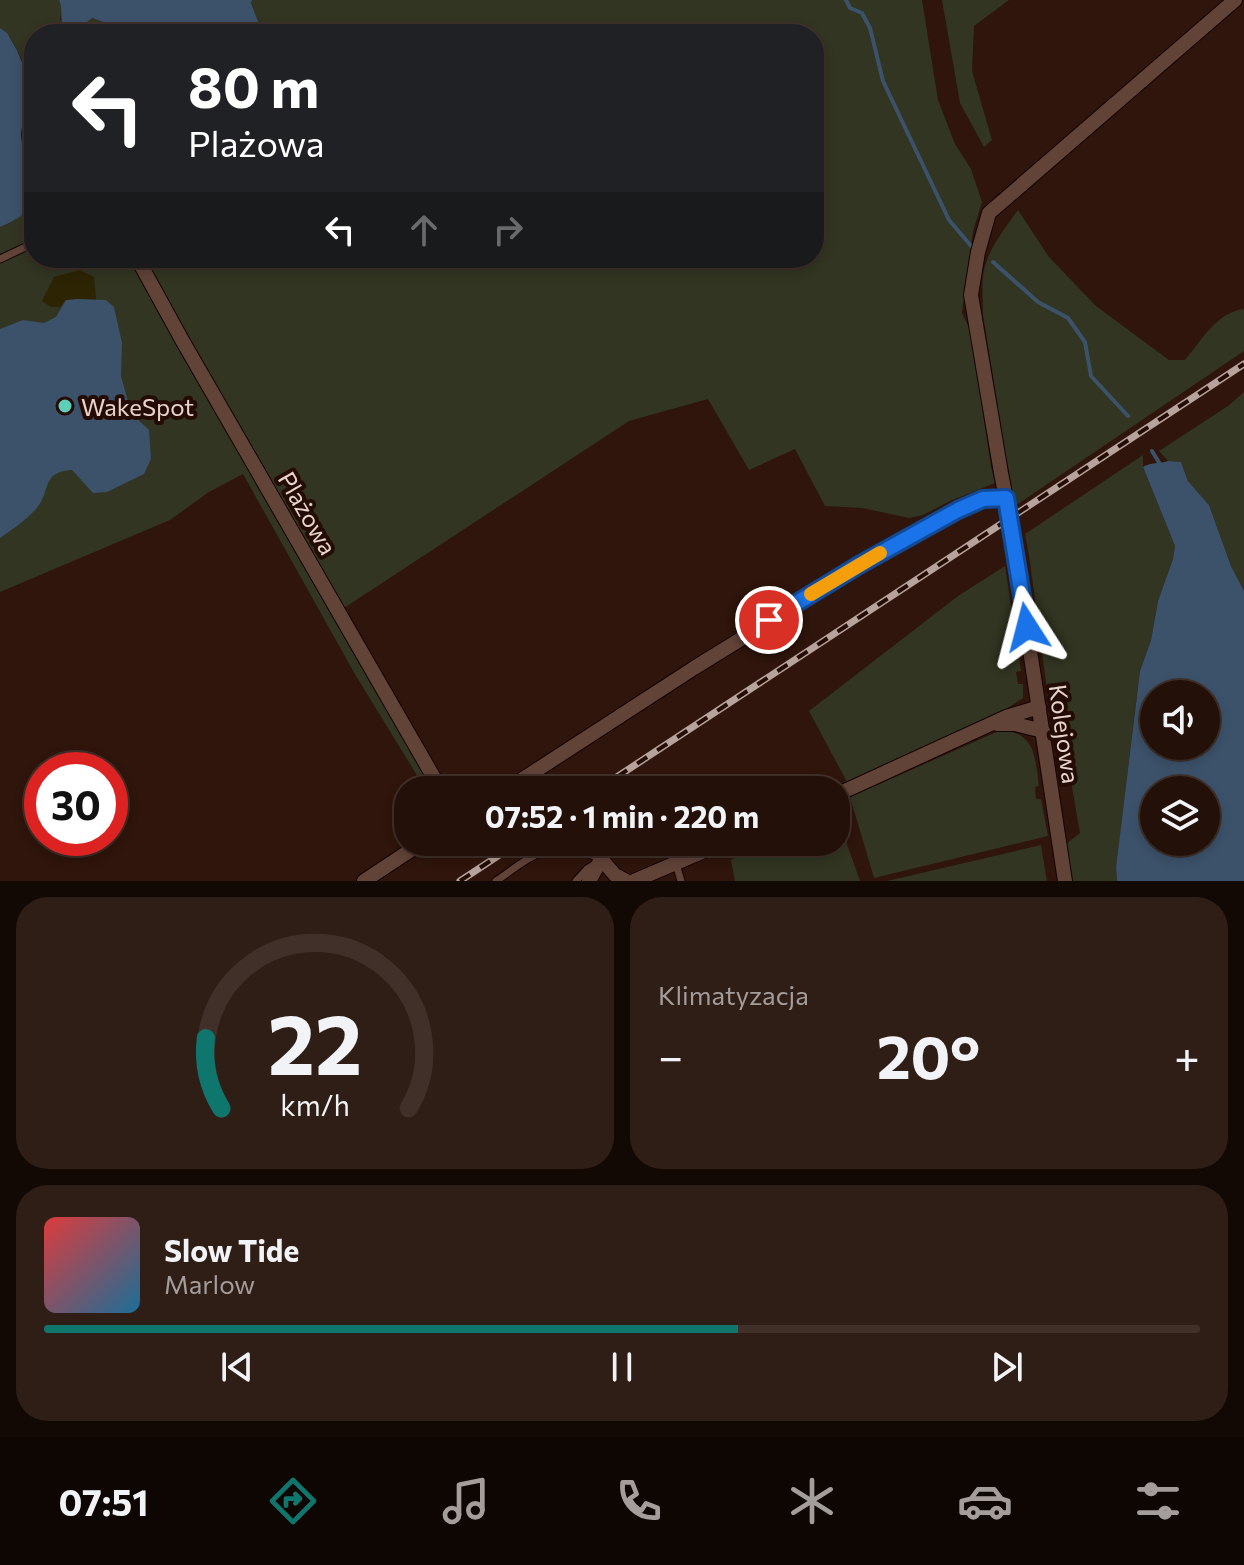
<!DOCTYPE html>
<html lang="pl">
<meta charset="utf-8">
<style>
body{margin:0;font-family:Commissioner,sans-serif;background:#2f1e16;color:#f1f3f6;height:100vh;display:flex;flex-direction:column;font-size:30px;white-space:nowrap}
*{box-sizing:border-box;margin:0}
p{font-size:26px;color:#a39d9c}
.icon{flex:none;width:44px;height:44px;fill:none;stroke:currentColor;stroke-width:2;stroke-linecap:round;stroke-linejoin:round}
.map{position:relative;height:881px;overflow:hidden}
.drawer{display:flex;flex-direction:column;gap:16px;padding:16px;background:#130904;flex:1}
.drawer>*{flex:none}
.top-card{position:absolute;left:24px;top:24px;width:800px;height:244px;border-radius:32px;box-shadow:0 4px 12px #0003,0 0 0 2px #403029;background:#202124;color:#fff;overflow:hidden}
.buttons{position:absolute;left:1140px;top:680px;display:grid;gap:16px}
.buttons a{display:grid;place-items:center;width:80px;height:80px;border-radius:50%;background:#231008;box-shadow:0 4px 12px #0003,0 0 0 2px #403029;font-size:40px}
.speed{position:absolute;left:24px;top:752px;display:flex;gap:16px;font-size:40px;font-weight:700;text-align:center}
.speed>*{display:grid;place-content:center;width:104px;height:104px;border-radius:50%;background:#231008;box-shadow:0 4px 12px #0003,0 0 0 2px #403029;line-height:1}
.speed .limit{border:12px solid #d22;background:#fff;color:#111}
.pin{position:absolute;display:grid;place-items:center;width:68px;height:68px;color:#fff;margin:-34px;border:4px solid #fff;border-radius:50%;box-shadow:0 2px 8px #0007}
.me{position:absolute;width:88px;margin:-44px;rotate:351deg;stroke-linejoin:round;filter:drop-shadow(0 0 6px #0008)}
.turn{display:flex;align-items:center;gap:28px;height:168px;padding:0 32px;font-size:36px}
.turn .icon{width:104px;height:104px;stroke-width:2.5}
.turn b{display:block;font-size:56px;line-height:68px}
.lanes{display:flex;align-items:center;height:76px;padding:0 32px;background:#0003;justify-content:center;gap:40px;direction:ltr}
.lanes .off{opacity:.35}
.big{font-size:60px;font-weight:700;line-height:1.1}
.drawer .card{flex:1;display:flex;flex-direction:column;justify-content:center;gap:12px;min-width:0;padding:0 28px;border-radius:32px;background:#2f1e16}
.drawer .dial{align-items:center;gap:0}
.dial svg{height:208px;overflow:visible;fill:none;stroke:#403029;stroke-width:7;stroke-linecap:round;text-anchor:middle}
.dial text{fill:#f1f3f6;stroke:none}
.song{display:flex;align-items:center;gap:24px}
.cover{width:96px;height:96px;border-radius:12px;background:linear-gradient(135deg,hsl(0 70% 55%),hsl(200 70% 35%))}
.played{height:8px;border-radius:4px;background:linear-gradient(90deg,#0f766e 60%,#403029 60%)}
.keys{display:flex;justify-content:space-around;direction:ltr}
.heat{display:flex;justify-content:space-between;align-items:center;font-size:44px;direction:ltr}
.drawer .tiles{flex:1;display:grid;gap:16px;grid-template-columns:1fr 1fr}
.card:last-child{grid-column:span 2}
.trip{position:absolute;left:394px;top:776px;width:456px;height:80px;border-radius:32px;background:#231008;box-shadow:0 4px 12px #0003,0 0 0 2px #403029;font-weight:700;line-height:80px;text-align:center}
.tabs{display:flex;height:128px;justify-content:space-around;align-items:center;background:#0e0603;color:#a39d9c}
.tabs .icon{width:56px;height:56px}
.tabs .current{color:#0f766e}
.tabs b{font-size:36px;color:#f1f3f6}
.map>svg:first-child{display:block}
</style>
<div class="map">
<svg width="1244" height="881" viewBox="0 0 1244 881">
<rect width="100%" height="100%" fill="#2f150b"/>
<path fill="#313521" d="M0,0H59L62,6L60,20L80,28L92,18L106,23L111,34H34V84C22,66 18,41 0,28Z
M252,0H922L938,100L955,144L971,169L982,202L973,231L962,313L971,332L991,467L995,483L950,501L923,515L909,518L862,508L825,506L795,449L749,470L708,399L629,421L344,608L450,790H426L356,676L243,474L209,492L170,520L0,592V227L8,224L17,216L34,209V258H814V34H263L251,3Z
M942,0H1009L974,26L972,71L992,140L984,147L960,103Z
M1018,210L1049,257L1096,306L1169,360H1185C1201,341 1217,312 1244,309V351L1015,506L1007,464L983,315C983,301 981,284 984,270C989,248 1005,228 1018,210Z
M1244,392V591L1231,566L1209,505L1188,481L1181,462L1168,461L1159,451L1228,406Z
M1143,455V467L1175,546L1173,559L1158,601L1151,640L1140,671L1116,867L1117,881H1072L1065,845L1080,833L1064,741L1054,742L1030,562L1025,534Z
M1005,566L1021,671L1016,672L1018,684H1023V698L1006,709L847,782L809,711L958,596Z
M1001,730C1036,733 1035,758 1039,786L1035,787L1036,799H1041L1048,836L874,878L850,797Z
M836,813L860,881H735L731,860L766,842H836Z
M1041,845L1047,881H887Z"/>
<path fill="#2c2403" d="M80,270L94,277L96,300H66L60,307H51L42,301L54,277Z"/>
<path fill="#3c526a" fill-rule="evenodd" d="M59,0H252L251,3L263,34H111L106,23L92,18L80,28L65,30C58,17 64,11 59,0Z
M0,28L7,33L17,50L26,72L34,84V115C19,122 19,135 24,149L34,152V209C22,214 12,223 0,227Z
M78,299L106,300L114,307L122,343L121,376L127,398L132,414L149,430L151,459L144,474L107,492L93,493L72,470C40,472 52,491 36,509C25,521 13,529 0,538V329L23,320L44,323L56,317L66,300Z
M1168,461L1181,462L1188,481L1209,505L1231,566L1244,591V881H1117L1116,867L1140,671L1151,640L1158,601L1173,559L1175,546L1143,467C1150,462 1160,464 1168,461ZM1154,694H1206V746H1154ZM1154,790H1206V842H1154Z"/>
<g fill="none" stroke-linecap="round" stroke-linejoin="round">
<path stroke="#3c526a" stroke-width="4" d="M846,0L850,8L862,13L870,28L883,81L949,220L972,247
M993,262L1038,302L1068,318L1085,342L1091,376L1128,416
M1152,451L1163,469"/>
<g stroke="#150200" stroke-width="9">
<path id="service" d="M0,259L34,243
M676,864L681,881
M496,881C510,872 524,859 540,853C559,845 585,850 602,860L587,869L576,881"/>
</g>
<g stroke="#150200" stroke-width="16">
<path id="minor" d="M137,258L182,340L441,790
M997,724H1015L1043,731
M506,790L694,668L882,552L947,515L976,501L994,498H1006
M694,790H720
M836,795L1006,717L1039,707
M602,860L615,875L626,881
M364,881L423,842
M589,881L611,842
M634,881L725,842
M1065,881L1010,519L1001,473L971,295L978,252L989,213L1235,0"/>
</g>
<use href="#service" stroke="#614338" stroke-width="7"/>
<use href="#minor" stroke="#614338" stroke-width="14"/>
<g stroke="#b7a39b" stroke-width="7">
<path id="rail" d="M597,790L1244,364
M460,881L519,842"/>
</g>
<use href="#rail" stroke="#240c04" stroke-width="4" stroke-dasharray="12" stroke-linecap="butt"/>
</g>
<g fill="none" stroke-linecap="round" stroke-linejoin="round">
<g stroke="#114b97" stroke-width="20">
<path id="route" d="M769,620L859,565L958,510L983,499L1006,498L1027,627"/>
</g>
<use href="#route" stroke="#1a73e8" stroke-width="14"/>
<path stroke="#f59e0b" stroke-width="14" d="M811,594L880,553"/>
</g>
<circle fill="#5cceba" stroke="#240c04" stroke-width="3" cx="65" cy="406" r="8"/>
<g text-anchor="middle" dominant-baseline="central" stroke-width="8" stroke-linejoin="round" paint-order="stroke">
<g font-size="24" fill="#e6d4cd" stroke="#240c04" text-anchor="start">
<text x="81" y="406">WakeSpot</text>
</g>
<g font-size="24" fill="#e6d4cd" stroke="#240c04">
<text transform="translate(308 513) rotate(60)">Plażowa</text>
<text transform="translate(1065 734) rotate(82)">Kolejowa</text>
</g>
</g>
</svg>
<div class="buttons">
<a><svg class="icon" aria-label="sound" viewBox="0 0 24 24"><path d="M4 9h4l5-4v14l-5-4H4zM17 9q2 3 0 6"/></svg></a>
<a><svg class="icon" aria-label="layers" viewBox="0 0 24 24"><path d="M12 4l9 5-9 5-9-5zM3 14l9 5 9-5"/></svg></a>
</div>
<div class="speed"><div class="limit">30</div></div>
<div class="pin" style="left:769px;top:620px;background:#d93025"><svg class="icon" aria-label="arrive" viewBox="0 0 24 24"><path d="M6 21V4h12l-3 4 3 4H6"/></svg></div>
<svg class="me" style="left:1027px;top:627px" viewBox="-20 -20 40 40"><path d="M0-17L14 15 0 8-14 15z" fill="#1a73e8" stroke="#fff" stroke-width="4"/></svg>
<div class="trip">07:52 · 1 min · 220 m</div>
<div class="top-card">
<div class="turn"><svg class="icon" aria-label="left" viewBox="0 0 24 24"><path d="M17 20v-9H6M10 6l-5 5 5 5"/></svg><div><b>80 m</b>Plażowa</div></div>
<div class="lanes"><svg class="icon" aria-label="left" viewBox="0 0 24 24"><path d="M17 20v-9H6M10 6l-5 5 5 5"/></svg><svg class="icon off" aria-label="ahead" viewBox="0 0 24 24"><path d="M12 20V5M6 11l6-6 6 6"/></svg><svg class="icon off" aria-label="right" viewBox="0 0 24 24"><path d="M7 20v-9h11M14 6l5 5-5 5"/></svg></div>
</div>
</div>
<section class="drawer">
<div class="tiles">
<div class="card dial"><svg viewBox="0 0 100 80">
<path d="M14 69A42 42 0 1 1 86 69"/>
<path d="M14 69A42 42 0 0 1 8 42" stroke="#0f766e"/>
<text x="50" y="56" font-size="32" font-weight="700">22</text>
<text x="50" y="72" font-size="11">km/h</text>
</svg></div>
<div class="card"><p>Klimatyzacja</p>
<div class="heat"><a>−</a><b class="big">20°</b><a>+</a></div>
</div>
<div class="card">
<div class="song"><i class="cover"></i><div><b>Slow Tide</b><p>Marlow</p></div></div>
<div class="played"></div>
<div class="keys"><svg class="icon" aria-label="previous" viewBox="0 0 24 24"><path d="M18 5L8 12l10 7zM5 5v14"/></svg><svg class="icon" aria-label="pause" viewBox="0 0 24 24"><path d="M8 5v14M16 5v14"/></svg><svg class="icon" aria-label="next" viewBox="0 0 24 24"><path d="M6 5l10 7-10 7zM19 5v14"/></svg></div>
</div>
</div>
</section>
<nav class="tabs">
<b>07:51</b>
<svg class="icon current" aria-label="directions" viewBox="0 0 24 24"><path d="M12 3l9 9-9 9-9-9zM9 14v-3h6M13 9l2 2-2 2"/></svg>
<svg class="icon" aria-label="music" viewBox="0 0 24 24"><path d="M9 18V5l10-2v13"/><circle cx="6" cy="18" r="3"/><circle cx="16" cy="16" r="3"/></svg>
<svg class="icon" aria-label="phone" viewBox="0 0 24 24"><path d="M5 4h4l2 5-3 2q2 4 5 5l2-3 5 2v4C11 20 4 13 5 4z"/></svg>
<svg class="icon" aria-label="climate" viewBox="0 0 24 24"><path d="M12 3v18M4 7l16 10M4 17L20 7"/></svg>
<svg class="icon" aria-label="car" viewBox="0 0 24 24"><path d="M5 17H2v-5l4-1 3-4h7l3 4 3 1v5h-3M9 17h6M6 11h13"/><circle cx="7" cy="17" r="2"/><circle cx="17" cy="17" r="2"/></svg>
<svg class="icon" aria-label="filters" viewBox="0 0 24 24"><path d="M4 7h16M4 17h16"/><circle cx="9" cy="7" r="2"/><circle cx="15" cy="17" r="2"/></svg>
</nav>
